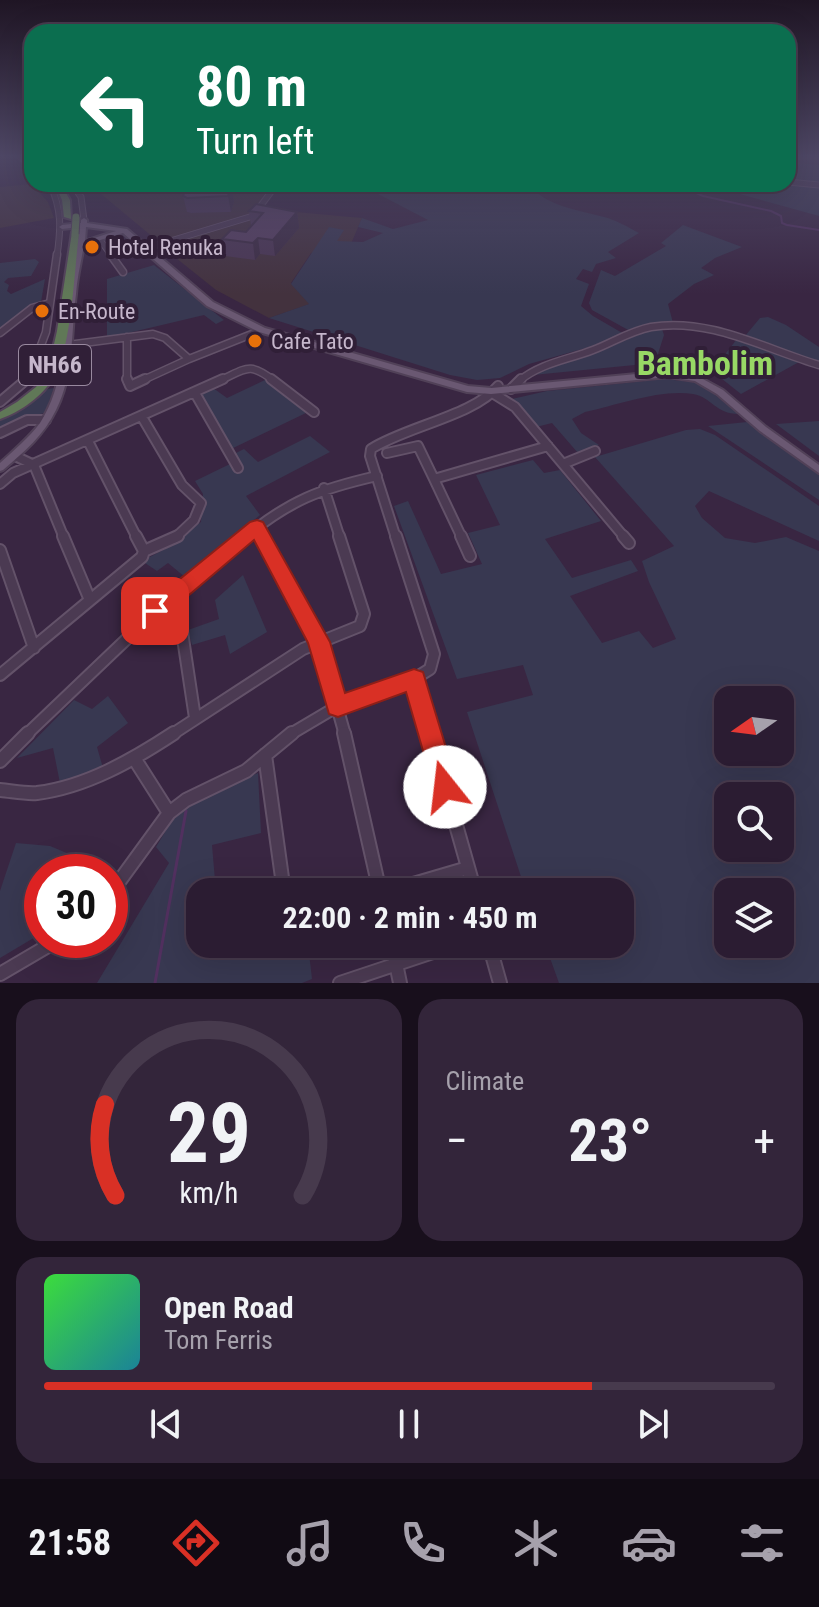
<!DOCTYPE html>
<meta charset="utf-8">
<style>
body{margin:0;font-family:"Roboto Condensed",sans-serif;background:#33253a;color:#f1f3f6;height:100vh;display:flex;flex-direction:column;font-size:30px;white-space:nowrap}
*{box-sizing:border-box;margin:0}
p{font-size:26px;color:#a6a1ac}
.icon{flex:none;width:44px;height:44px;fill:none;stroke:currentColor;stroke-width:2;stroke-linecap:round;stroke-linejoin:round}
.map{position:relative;height:983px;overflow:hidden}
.details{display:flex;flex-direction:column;gap:16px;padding:16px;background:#180f1c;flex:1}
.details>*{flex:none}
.guide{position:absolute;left:24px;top:24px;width:772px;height:168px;border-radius:24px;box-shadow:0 8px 32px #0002,0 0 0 2px #473a4d;background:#0b6e4f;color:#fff;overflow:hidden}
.needle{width:52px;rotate:256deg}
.controls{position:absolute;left:714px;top:686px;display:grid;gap:16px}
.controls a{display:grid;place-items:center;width:80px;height:80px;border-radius:16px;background:#2b1c32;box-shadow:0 8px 32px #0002,0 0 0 2px #473a4d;font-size:40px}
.speed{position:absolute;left:24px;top:854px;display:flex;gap:16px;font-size:40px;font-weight:700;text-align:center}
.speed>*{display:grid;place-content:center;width:104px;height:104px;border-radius:50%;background:#2b1c32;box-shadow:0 8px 32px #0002,0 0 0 2px #473a4d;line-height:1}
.speed .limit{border:12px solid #d22;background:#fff;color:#111}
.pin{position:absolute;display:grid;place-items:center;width:68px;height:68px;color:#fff;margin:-34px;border-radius:16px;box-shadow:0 4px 12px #0006}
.me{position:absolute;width:88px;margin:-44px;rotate:344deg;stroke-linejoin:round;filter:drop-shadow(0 0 6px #0008)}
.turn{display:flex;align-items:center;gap:28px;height:168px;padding:0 40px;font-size:36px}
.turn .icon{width:104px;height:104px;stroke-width:2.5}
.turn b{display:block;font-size:56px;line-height:68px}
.big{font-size:60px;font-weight:700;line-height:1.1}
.details .widget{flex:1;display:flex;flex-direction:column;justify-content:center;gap:12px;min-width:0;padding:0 28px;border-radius:24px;background:#33253a}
.details .dial{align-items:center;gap:0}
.dial svg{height:208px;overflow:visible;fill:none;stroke:#473a4d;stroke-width:7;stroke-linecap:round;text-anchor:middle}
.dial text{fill:#f1f3f6;stroke:none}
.song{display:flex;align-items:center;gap:24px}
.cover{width:96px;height:96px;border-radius:12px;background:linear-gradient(135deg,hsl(120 70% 55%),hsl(190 70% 35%))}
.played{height:8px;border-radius:4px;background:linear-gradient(90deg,#d93025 75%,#473a4d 75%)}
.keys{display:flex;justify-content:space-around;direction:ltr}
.heat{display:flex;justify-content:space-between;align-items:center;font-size:44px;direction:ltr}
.details .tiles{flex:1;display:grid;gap:16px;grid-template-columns:1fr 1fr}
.widget:last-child{grid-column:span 2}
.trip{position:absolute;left:186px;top:878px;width:448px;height:80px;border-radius:24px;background:#2b1c32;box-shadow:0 8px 32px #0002,0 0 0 2px #473a4d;font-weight:700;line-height:80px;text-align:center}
.dock{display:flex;height:128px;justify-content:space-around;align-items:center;background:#110b14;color:#a6a1ac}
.dock .icon{width:56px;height:56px}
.dock .on{color:#d93025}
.dock b{font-size:36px;color:#f1f3f6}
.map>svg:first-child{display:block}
</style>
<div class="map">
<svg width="819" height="983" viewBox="0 0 819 983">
<rect width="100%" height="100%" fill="#392642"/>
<path fill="#43323e" d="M31,184L48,202L54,218L0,228V187Z
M89,184H273L248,217L160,243Z
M262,209L362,218L350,246L311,253L291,283L310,304L269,318L216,290L161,246L247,221Z"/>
<path fill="#383851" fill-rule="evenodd" d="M788,162L819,165V216L704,184H788Z
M359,184H529C544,206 579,210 604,217C616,220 628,227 639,233L608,252L616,258L596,264L592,272L583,269L576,279L589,284L581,306L593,316L624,334L586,348L529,364L500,378L477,380L450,375L269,318L309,304L291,284L329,227L344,230L337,241L363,242L383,233L358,227L362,218L393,229L428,220Z
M683,225L742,247L715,258L701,268L714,275L694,284L668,304L673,323H654L630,331L592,310L589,303L601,270L615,276L666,246L661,243Z
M35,259L39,262L31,276L8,278L4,282L9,285L7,291L11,294L45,279L41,302L0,330V263Z
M154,265L224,320L216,324L204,315L107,338V279Z
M768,317L786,325L819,347V361L801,357L745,336L760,318Z
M651,329H662L664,335L655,363L533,375L539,369L599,352Z
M737,339L799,362L741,394L712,371Z
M267,379L308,412L229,450L200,393L213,388L227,398Z
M665,379L700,383L739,414C715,414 712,397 693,394C660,389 618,405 585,412L572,419L581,433L599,445L578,453L552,423L536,427L512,399L547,391Z
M54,388L45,413L25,417L0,430V421L42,390Z
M819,421V456L776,424Z
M747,422L819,475V500L708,426Z
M700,429L715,435L819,506V541L709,491L695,506L702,518L725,538L755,543L786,537L819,551V983H559L545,944H620V892H526L467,712L533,695L523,665L457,679L394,506L408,501L441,574L482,564L468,533L500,525L476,475L533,460L544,473L560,470L601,521L545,539L572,578L631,560L638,571L570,596L602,643L639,631L653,648L676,639L649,582L642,561L674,546L595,457L686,430ZM728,700H780V752H728ZM728,796H780V848H728ZM780,892V944H728V892Z
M310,436L330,452L246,496L260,515L185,577L168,563L157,571L142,561L167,548L201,522L203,494L195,481L230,464L228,457L244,449L258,462Z
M243,575L267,632L230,654L225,635L192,645L188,630L219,619L215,600Z
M108,696L128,723L97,747L103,768L60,783L53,748L17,758L74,700L92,709Z
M258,773L261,833L212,845L216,892H200V944H220L221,950L250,944H308L312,979L302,983H97L169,863L156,847L180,807Z
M16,843L50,846L105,869V872H42V933L0,958V891Z"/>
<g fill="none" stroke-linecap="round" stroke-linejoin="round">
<path stroke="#51305f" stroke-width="2" d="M677,184L703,196L771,211L781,216L782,223L787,225L819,230"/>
<path stroke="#51305f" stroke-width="3" d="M155,983L186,811"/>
<g stroke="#635269" stroke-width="7">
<path id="minor-far4" d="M19,156L32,166
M799,156H819
M788,182L819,185
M50,184C62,210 61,228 57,256
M72,184L81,197L84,220
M100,240L112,256
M144,249L253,216L277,184"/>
</g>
<g stroke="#635269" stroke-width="9">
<path id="minor-far3" d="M110,254L123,272
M0,333L32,308L50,303
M127,337V381
M68,345L153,334L165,338L189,359L262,330
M24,381L29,377L46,332L57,254
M141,381L189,359
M219,381C246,369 249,361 274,381
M519,381C541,363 567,360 593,350C612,343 630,331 651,327C709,317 765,349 819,365"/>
</g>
<g stroke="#635269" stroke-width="12">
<path id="minor-far2" d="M127,379L130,386L145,379
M271,379L314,412
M511,389L521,379
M195,393L238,468
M494,394L515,407L625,538
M0,402L27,379
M142,417L182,485L201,503L194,520L175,538
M0,433L27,420H46
M88,441L137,538
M387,453L418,446L434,479
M15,456L34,465L64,538
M563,464L595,451
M0,484L13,473L223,379
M324,488L340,538
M257,527L263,538
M244,538C290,500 320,489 377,476
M396,538L370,456L371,449C405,427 475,415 498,386
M462,538L434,479L548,446"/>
</g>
<g stroke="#635269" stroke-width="14">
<path id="minor-far1" d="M63,536L90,600
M262,536L319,642L345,735
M461,536L470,556
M623,536L629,543
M0,550L34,648
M144,551L178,536
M176,592L195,718
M0,675L142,557L144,551L136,536
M414,679L430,735
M26,735L176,592L246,536
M171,735L303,649L360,626L364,614L339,536
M289,735L338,706L414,679L430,669L434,654L396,536"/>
</g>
<g stroke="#635269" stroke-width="16">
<path id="minor" d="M344,733L380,892
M430,733L475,892
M265,755L284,892
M134,758L169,813
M0,761L28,733
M0,790C12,791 25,794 37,793C86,787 133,760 174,733
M386,892L468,868
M110,894L169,813L186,800L246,771L292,733
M392,944L400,983
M489,944L500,983
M0,974L58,940
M340,983L457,944"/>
</g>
<g stroke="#514158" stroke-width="4">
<path id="major" d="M84,218L87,220V223L127,229L213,302L265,328L468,386L491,388L668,371L684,373L701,378L723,390L766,427L819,465V473L760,431L717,394L695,381L668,377L491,394L467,392L259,332L207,306L123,233L84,245C81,262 77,278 76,294C71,332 74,375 56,410C44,435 24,452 3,470L0,471V463C14,450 29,438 40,423C65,385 63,338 68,295C71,272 77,250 80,227L62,229L59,227L62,225L81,223V220ZM86,227L116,231L85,241Z"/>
</g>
<g stroke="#534259" stroke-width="4">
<path id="highway" d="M27,156H32V160Z
M55,184H61L70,200L71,219L64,217L62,200Z
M72,232L79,234C74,271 72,346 54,377C43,396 20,412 0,419V412L17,402L36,387L44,377L49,366L57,331Z"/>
</g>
<use href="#minor-far4" stroke="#4b3a52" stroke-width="5"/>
<use href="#minor-far3" stroke="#4b3a52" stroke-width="6"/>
<use href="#minor-far2" stroke="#4b3a52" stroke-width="8"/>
<use href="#minor-far1" stroke="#4b3a52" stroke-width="10"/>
<use href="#minor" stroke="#4b3a52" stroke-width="12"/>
<use href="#major" fill="#6a5872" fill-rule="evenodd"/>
<use href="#highway" fill="#607857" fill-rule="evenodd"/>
<g stroke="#534259" stroke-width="9" stroke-linecap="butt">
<path id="highway-bridge" d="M75,234L76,217"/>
</g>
<use href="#highway-bridge" stroke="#607857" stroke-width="7"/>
</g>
<path fill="#4a3653" d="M231,186L234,201L231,212L191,213L187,212L183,196Z
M249,211L297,212L299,228L275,256L260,254L255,260L225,256L222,239L246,232L251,226Z"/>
<path fill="#3c2c43" d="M231,186L234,201L231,212L228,196Z
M297,212L299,228L275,256L273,240Z
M258,238L260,254L255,260L253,243Z"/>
<path fill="#563f60" stroke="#3c2c43" stroke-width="2" d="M187,184H218L231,186L228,196L187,198L183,196Z
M256,204L297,212L273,240L258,238L253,243L222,239L231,230L246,232L263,213L249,211Z"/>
<linearGradient id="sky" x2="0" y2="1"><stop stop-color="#1f1524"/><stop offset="0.53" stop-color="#4e4765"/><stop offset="1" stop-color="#4e4765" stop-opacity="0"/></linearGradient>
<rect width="819" height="294" fill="url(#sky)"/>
<path fill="#d93025" stroke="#8d1f18" stroke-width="2" d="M257,520L263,522L330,642L345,693L414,669L423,672L458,787L454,796L445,800L436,796L406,692L338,717L329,714L308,643L254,540L163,617L155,620L148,617L145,611L148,605L250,522Z"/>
<g fill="#e8710a" stroke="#301f37" stroke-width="3">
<circle cx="92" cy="247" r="8"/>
<circle cx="42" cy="311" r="8"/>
<circle cx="255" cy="341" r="8"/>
</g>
<g text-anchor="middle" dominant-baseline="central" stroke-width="8" stroke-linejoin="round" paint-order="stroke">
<g font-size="22" fill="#c6b7cc" stroke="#301f37" text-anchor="start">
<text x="108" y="247">Hotel Renuka</text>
<text x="58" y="311">En-Route</text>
<text x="271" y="341">Cafe Tato</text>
</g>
<rect fill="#301f37" stroke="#99899f" stroke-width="2" x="19" y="345" width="72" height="40" rx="6"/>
<g font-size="24" font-weight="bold" fill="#c6b7cc">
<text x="55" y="365">NH66</text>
</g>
<g font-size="34" font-weight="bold" fill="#98d865" stroke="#301f37">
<text x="705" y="363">Bambolim</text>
</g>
</g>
</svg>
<div class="controls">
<a><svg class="needle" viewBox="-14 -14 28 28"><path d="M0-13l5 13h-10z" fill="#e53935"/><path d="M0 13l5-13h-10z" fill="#a6a1ac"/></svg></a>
<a><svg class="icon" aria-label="search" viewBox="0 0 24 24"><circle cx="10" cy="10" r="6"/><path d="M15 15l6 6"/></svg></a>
<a><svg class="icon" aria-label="layers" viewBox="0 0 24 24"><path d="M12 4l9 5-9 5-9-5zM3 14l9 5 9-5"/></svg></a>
</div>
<div class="speed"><div class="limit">30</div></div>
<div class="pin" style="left:155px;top:611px;background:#d93025"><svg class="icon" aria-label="arrive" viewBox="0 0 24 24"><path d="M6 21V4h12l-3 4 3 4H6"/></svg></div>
<svg class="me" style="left:445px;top:787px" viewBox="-20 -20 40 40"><circle r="19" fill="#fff"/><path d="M0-13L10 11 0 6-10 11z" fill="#d93025"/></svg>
<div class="trip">22:00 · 2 min · 450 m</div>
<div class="guide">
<div class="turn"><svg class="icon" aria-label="left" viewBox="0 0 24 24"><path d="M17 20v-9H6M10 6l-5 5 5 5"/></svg><div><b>80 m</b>Turn left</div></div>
</div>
</div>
<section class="details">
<div class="tiles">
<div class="widget dial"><svg viewBox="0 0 100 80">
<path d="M14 69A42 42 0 1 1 86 69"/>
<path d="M14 69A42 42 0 0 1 10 34" stroke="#d93025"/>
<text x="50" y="56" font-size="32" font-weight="700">29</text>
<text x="50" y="72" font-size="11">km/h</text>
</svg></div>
<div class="widget"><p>Climate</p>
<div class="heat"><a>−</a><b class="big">23°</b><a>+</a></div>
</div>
<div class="widget">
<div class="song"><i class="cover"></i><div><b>Open Road</b><p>Tom Ferris</p></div></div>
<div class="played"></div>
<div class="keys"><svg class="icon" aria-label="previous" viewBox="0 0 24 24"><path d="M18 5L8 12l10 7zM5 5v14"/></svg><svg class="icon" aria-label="pause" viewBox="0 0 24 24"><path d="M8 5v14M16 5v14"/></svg><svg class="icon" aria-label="next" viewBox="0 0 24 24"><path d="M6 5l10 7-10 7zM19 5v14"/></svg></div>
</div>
</div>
</section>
<nav class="dock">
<b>21:58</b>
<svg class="icon on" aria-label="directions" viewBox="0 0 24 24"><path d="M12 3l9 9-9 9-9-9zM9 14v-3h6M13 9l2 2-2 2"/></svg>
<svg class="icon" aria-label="music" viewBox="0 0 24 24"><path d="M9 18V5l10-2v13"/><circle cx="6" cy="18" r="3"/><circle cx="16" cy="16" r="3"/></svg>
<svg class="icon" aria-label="phone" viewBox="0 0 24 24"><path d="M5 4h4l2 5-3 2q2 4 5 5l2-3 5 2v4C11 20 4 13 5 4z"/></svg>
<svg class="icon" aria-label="climate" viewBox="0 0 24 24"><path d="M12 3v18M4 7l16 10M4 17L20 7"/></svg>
<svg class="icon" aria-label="car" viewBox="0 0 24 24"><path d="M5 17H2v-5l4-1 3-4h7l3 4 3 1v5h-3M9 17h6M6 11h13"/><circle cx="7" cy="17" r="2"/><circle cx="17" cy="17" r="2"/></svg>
<svg class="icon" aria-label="filters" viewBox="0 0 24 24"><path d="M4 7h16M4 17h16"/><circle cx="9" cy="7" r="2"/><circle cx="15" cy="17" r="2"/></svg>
</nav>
